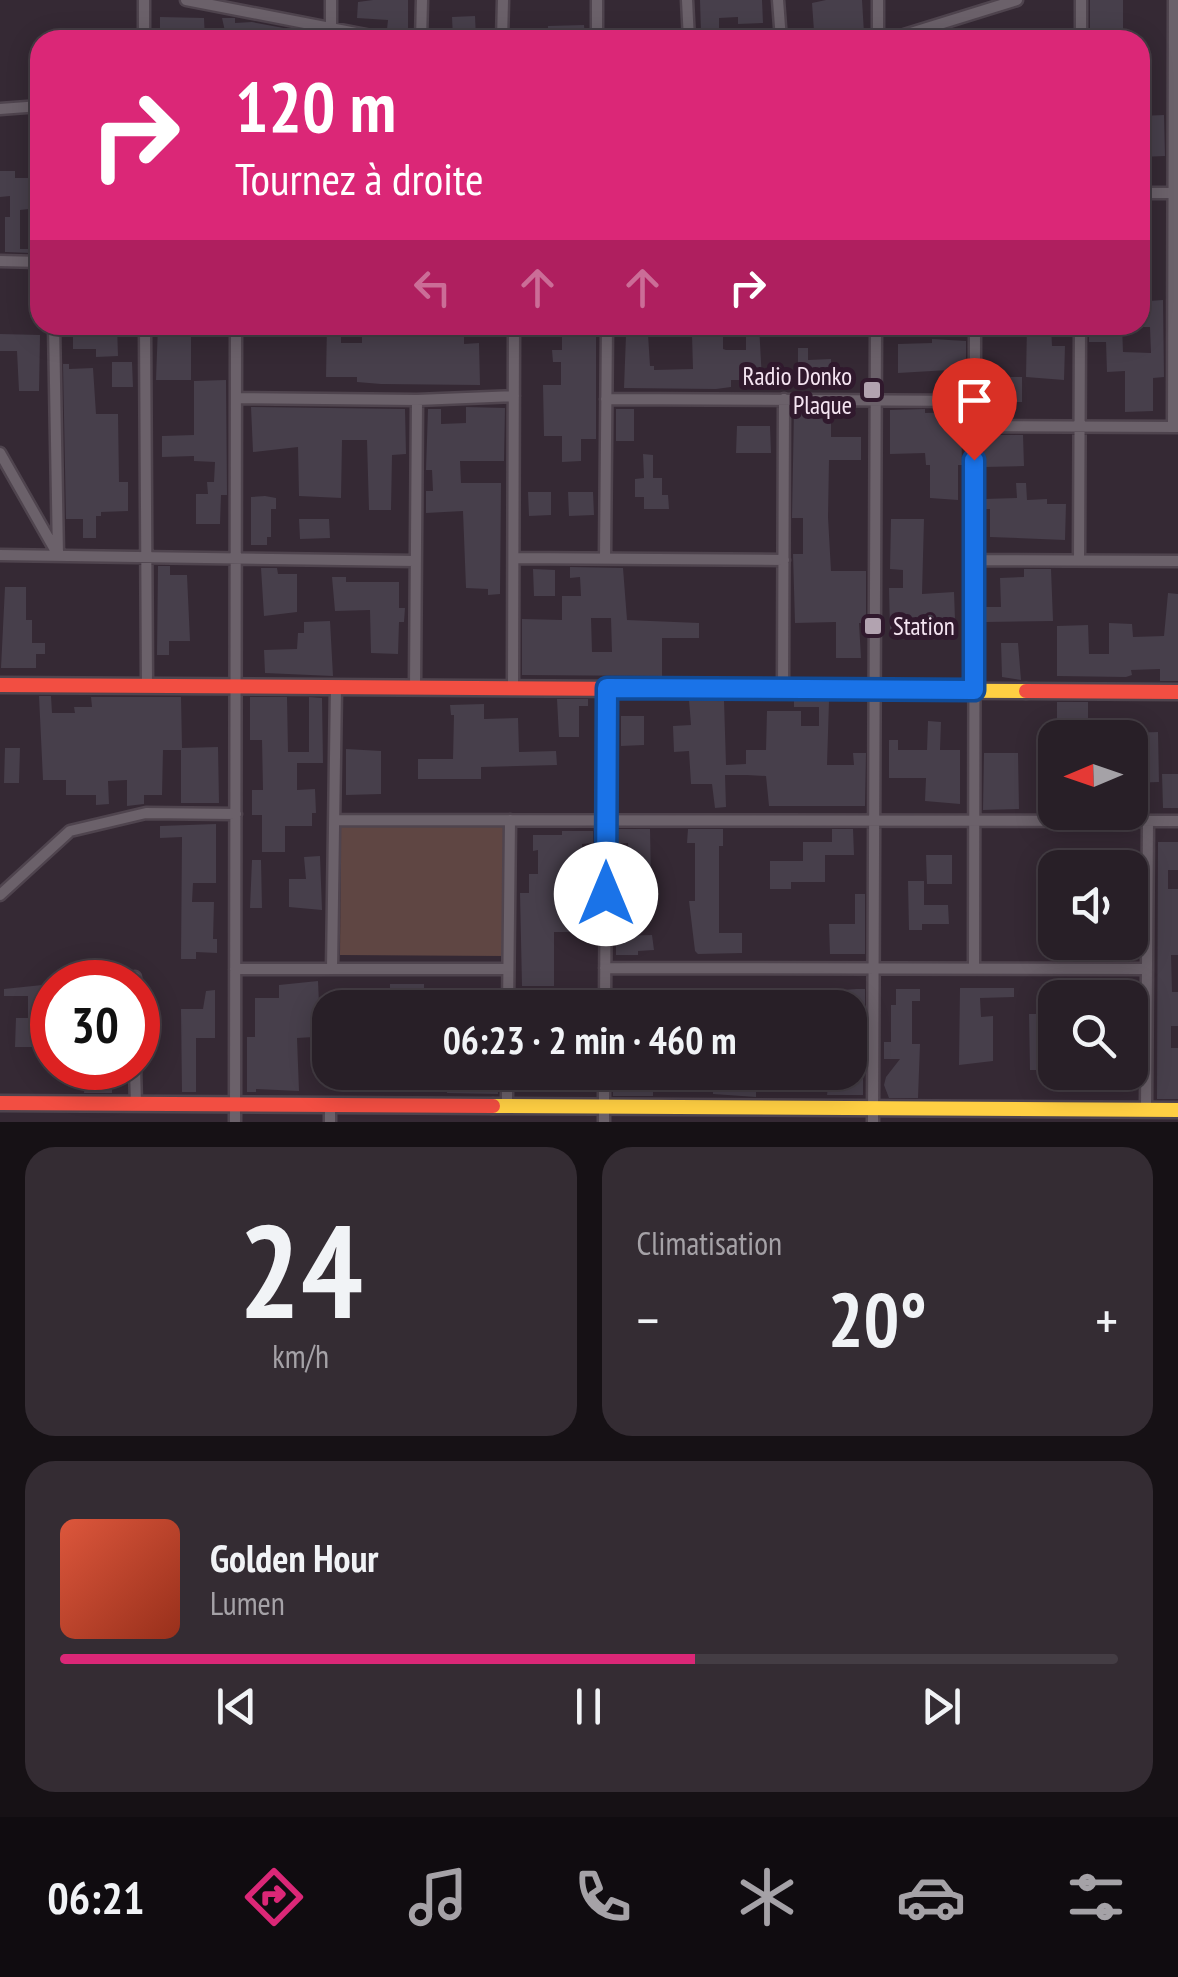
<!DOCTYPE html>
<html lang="fr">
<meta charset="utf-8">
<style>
body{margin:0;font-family:"PT Sans Narrow",sans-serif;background:#342c33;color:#f1f3f6;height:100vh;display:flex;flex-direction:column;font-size:38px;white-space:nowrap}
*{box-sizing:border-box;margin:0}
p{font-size:32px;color:#a5a2a7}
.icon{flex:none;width:55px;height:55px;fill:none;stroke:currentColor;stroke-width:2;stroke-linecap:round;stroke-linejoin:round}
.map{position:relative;height:1122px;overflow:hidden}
.sheet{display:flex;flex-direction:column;gap:25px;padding:25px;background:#161115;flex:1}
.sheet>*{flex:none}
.guide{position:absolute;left:30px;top:30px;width:1120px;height:305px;border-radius:30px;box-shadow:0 5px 25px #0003,0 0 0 2px #443d44;background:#db2777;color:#fff;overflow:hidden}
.needle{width:65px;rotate:268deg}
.buttons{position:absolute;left:1038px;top:720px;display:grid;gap:20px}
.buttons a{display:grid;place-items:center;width:110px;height:110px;border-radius:20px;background:#281f27;box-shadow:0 5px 25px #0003,0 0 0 2px #443d44;font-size:50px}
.speed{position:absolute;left:30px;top:960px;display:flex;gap:20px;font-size:50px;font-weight:700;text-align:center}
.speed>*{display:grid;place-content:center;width:130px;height:130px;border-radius:50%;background:#281f27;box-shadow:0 5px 25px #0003,0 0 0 2px #443d44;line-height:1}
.speed .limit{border:15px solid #d22;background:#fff;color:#111}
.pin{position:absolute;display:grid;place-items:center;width:85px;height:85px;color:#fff;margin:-102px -42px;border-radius:50% 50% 50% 0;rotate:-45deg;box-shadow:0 0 10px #0007}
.pin .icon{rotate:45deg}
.me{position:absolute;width:110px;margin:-55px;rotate:0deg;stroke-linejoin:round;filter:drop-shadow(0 0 8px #0008)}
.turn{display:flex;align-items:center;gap:35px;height:210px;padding:0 40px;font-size:45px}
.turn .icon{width:130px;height:130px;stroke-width:2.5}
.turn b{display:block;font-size:70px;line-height:85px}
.lanes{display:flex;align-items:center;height:95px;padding:0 40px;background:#0003;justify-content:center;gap:50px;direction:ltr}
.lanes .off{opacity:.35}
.big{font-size:75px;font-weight:800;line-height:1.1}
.sheet .tile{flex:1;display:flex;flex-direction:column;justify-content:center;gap:15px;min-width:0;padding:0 35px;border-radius:30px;background:#342c33}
.sheet .dial{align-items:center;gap:0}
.dial b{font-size:130px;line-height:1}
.song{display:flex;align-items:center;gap:30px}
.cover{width:120px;height:120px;border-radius:15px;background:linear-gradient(135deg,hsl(10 70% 55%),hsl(10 70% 35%))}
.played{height:10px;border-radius:5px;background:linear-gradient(90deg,#db2777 60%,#443d44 60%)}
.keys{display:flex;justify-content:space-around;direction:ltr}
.heat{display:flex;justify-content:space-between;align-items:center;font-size:55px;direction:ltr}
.sheet .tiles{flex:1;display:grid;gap:25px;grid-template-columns:1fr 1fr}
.tile:last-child{grid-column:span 2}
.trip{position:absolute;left:312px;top:990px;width:555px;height:100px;border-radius:30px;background:#281f27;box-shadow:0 5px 25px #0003,0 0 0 2px #443d44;font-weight:800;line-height:100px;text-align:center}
.tabs{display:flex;height:160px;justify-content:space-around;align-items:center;background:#100c10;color:#a5a2a7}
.tabs .icon{width:70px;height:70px}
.tabs .on{color:#db2777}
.tabs b{font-size:45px;color:#f1f3f6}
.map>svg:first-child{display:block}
</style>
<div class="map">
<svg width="1178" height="1122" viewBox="0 0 1178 1122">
<rect width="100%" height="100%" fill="#352934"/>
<path fill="#5f4643" d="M341,826L503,827V956L340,955Z"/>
<path fill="#473f4b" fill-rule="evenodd" d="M373,0H408V34H398V29H387L388,20L357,18L358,2Z
M700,0H762L763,23L738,24V17L719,18V32L701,33Z
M826,0H862L864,33L826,35V31H814L812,3Z
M1090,0H1123V40H1090Z
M475,16L476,38L453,39L452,17Z
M160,17L204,18L205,40H194V36H160Z
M222,18H235V23L252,22L289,29L290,40H227Z
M584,25L585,35H579V40H548V26Z
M1164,115L1165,156L1140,157V116Z
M0,171H15V178H29V209L20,210V249H30V253L5,252V217H10V196L0,197Z
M1150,264L1149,301L1163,300L1164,377L1153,378V411L1125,412V371L1107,372L1106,342H1089V325H1122L1123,352L1151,353L1150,327H1140V265Z
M73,325H117L118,356L96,357V349H73Z
M158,325H191V380H156Z
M327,325H341V343H362V325H418L419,331L464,332V344L479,343L480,385L381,384L357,382V377H326Z
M695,325H723V349L726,350H746V325H759L762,380H731V387L716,389L624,388L626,335L648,334L650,366H654V370L693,369L692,335L695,334Z
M1027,325H1051L1052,346H1065L1064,380L1026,377Z
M0,334L40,335L39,391H19L17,351H0Z
M562,334L596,335V439H581V461L562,462V436H544L543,385H561V362H553L552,350H562Z
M932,339L966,341V369L898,373V344L932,343Z
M798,348H808V360L831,359L832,386H821L820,372H798Z
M112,362H132L133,387H112Z
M63,364H69V369L93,368L96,414H118L119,482H128V511L101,512V516H96V538H83V519H66Z
M998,377H1022V402H998Z
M226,380L227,495H221L220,524H196V494H208L207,482H214L215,462L194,461V456L162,457V436L194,435V381Z
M251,407L405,409L406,454L392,455L391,510H369L367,440H342L341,498L299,496L298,447L253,452Z
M466,407L505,408L504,461H460L461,483H501L500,594L488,595V589L466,588L463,511L426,513V491H433L432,470H426L428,409H441V424L466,423Z
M616,409H634V441H616Z
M794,409H831V437H861V460H829L828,517L831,571H866V623H859L861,658H836V622L795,623L793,554H803V518H792Z
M925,409V413L961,412L962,465H958V500L930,498V465H926L925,453L890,454V410Z
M737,426H770L771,453H736Z
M984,435H1023L1024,466L984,467Z
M643,454L653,455V478H662V495H668L669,509H644V497H635V479L644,478Z
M1016,483H1026L1027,500L1047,499V504H1066L1065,540L990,537V509H985L984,499L1017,498Z
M528,492H551V515L529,516Z
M568,492H593L594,515L569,516Z
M265,496L276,498V509H271V537H267V545H251V497Z
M299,519H329L330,538L300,539Z
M891,519H924L922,594L954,592L955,619L927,620V636H905V630H890L889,588H903V570L890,569Z
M158,566H170V575H187L190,641H169V655H157Z
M570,567L623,568L627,620L699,623V638H662V676L522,675V619L562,620V596H581L580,577L570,578ZM591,618H611L612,652H592Z
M261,568H277L278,574H297V612L264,616Z
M533,569L555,570V596H534Z
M1024,569H1051L1053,621L986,622V607H1001L1000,578L1024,577Z
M332,577H346V582H399V608H405L404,622H399L398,654L371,653L370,610L335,611Z
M5,587H26V620H32V643H45V654H36V668H1Z
M1168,593L1178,594V681H1160V669L1131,670L1132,675L1126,677L1057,676V626L1088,625L1089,654H1109V623L1132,624L1133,637L1164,636Z
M330,621L333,676L265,673L264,650L297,649L298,633H304V622Z
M1001,643H1018L1021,680L1002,677Z
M39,696H51L52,713H75L74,707H92L91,697H181L182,748L218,747L219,803H181V750H163L162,795H144V804L127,806V780L108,781L109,804L96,805V795H66V780H43Z
M250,697H287L288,752H309V697L322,698L323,763H297V790L315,789L316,813H312V826H285V852H262V815H252V790H263L262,740H250Z
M557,699H588V706H579V737H559Z
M689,700H724L726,765L746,764V750H766L767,711H801V726H819V707H794V700L829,701L827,765H854L853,753H866L865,806H769L766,776L747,775H725L726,807L715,808L712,784H691L689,751L674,752L673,726L691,725Z
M1057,702H1088V738H1057Z
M484,704V719L518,718L519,752L556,751L557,765L481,767V779H418V759H453L454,715H451L450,705Z
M621,716H644V745L621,746Z
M928,721L941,722L940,750H960V804L925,801L926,778H889V740H898V750H927Z
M1158,732L1159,782L1130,783V733Z
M5,748H20L19,783H4Z
M346,749L381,751V794L346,795Z
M984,753H1018L1019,809L983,810Z
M1162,774H1178V808H1163Z
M216,824V883H193L192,902H214L213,939H217V953L196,952V959H181L182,837L160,838V826Z
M616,829H650L651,878H629L628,843L616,844Z
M688,829H723V846H719V933H742V953L698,954L695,951L689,901H695V843H687Z
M832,829H853L854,855H825V882H791V889H770V861H803V842H832Z
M562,831H593V843L582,844V870H590V895H580L575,886L555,887L556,908H583V932H554V986H522L520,893H529V874H538V850L533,851V835H562Z
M1158,842H1178V870H1168V889H1178V955H1171L1172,992H1178V1026H1171V1048H1178V1099H1157Z
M926,855H952V884H927Z
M320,856L322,910L289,907V879H306L304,857Z
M252,860H261L262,908H250Z
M908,881H924V905H948L949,924H922V930H909Z
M855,894H865V954H830L829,924H855Z
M652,935L654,950L638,951V955H616V936Z
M318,981L320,1026L330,1025V1036L297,1038L299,1091L256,1089V1092H247V1037H255V998H279V985Z
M52,984L50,1047H15L16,1018H28V996H4V989Z
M390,984H424V1008H390Z
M960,988H1014V997L980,998L981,1017L993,1016V1061L959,1065Z
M856,989H865V1008H830V991Z
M896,989H920V1001H912V1044H920L918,1098H889L884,1085L886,1077L900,1059H884V1042H891V1005H896Z
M215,990V1038H196V1092H182L181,1009H203L206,991Z
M1029,1014H1044L1048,1058H1042V1070H1030Z
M850,1064H863V1095H827L830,1072H850Z
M86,1068H122V1085H112V1093H84Z
M427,1072H488V1082L498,1081V1094L447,1093L448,1083H427Z
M613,1072H653V1096H613Z
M696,1072L756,1075V1097L713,1094V1084L696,1085Z"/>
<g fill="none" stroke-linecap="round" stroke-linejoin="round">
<g stroke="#4f444e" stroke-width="15">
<path id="street" d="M144,0V40
M186,0L392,40
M597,0V40
M687,0L689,40
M778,0L781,40
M331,40V0
M421,40L422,0
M502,40L503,0
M878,40V0
M888,40L1017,0
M1081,40V0
M0,109L40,106
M1140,193H1178
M0,261L40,262
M54,325L58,556
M145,325L147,685
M236,398L417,400L514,396
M606,399L975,401
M975,426L1177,427
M1173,427L1174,0
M0,453L58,555
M0,555L415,561
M514,558L784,560
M605,559L607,325
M974,560L1178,561
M1079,561L1080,325
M415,687L417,400
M513,687L514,325
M783,689L784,399
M334,820L1178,821
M0,895L70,831L146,813L236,814
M605,968L1147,969
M974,968L975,325
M235,969H508
M332,969L336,687
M135,977V982
M508,1008L510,820
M605,1008L607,688
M135,1068L136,1104
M507,1106V1072
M1146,1109L1148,821
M235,1122L236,325
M330,1122V1105
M604,1122V1072
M873,1122L876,325"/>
</g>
<g stroke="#4f444e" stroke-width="19">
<path id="slow" d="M634,689L1026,691
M493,1106L1178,1110"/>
</g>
<g stroke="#4f444e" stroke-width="19">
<path id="jam" d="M0,685L634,689
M1026,691L1178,692
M0,1103L493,1106"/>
</g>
<use href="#street" stroke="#6b616a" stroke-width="10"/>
<use href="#slow" stroke="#ffcf43" stroke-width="14"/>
<use href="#jam" stroke="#f24e42" stroke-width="14"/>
</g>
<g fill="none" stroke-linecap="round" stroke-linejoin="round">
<g stroke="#114b97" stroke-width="25">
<path id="route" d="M606,894L607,688L974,690V460"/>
</g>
<use href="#route" stroke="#1a73e8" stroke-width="18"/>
</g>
<g fill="#b2a3b0" stroke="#30192d" stroke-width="4">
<rect x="862" y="380" width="20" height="20" rx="5"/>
<rect x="863" y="616" width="20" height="20" rx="5"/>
</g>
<g text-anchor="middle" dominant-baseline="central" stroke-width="10" stroke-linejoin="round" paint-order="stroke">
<g font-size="25" fill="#f5e5f2" stroke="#30192d" text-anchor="end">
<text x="852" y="376">Radio Donko<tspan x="852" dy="29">Plaque</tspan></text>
<text x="893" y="626" text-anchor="start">Station</text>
</g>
</g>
</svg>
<div class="buttons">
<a><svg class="needle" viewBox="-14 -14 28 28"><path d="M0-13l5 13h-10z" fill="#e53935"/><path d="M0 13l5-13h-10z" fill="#a5a2a7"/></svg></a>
<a><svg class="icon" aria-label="sound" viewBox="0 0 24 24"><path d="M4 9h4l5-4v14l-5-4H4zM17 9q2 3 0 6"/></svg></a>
<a><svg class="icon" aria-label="search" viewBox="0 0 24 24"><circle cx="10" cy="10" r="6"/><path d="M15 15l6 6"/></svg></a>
</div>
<div class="speed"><div class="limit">30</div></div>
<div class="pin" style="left:974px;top:460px;background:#d93025"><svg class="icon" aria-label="arrive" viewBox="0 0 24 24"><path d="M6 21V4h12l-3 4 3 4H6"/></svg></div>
<svg class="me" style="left:606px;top:894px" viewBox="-20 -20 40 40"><circle r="19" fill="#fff"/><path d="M0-13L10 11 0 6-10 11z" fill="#1a73e8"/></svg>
<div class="trip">06:23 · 2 min · 460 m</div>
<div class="guide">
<div class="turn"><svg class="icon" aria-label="right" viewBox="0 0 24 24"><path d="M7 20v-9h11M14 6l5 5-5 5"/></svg><div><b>120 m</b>Tournez à droite</div></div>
<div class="lanes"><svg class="icon off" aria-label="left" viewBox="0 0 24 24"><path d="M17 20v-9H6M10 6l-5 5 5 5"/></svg><svg class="icon off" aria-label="ahead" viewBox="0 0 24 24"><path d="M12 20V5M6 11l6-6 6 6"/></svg><svg class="icon off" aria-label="ahead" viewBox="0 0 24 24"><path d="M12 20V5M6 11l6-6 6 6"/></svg><svg class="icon" aria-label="right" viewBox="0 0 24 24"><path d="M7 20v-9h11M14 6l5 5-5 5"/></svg></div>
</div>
</div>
<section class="sheet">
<div class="tiles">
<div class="tile dial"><b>24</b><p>km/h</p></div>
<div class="tile"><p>Climatisation</p>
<div class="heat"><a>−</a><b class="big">20°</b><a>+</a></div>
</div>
<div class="tile">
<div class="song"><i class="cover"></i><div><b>Golden Hour</b><p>Lumen</p></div></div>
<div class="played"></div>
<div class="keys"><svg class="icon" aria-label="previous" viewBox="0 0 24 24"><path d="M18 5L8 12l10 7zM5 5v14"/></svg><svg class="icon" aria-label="pause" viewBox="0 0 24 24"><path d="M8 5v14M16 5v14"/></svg><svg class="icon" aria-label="next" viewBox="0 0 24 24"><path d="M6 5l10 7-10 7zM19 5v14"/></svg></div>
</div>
</div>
</section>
<nav class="tabs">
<b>06:21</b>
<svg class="icon on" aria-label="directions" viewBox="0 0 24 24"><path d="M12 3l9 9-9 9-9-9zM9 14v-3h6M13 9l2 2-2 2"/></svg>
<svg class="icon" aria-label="music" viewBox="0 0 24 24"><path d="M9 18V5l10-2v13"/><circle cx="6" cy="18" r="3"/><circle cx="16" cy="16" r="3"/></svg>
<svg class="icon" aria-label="phone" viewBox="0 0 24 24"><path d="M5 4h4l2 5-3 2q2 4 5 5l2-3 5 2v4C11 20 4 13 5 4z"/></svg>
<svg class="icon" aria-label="climate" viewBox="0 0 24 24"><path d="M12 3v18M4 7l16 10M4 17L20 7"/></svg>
<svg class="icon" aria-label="car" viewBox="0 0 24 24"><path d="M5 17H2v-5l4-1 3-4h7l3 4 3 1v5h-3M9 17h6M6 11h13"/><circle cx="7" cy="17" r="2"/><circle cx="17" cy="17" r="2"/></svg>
<svg class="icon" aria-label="filters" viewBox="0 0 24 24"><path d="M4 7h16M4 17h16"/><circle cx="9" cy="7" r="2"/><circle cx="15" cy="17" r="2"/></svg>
</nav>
